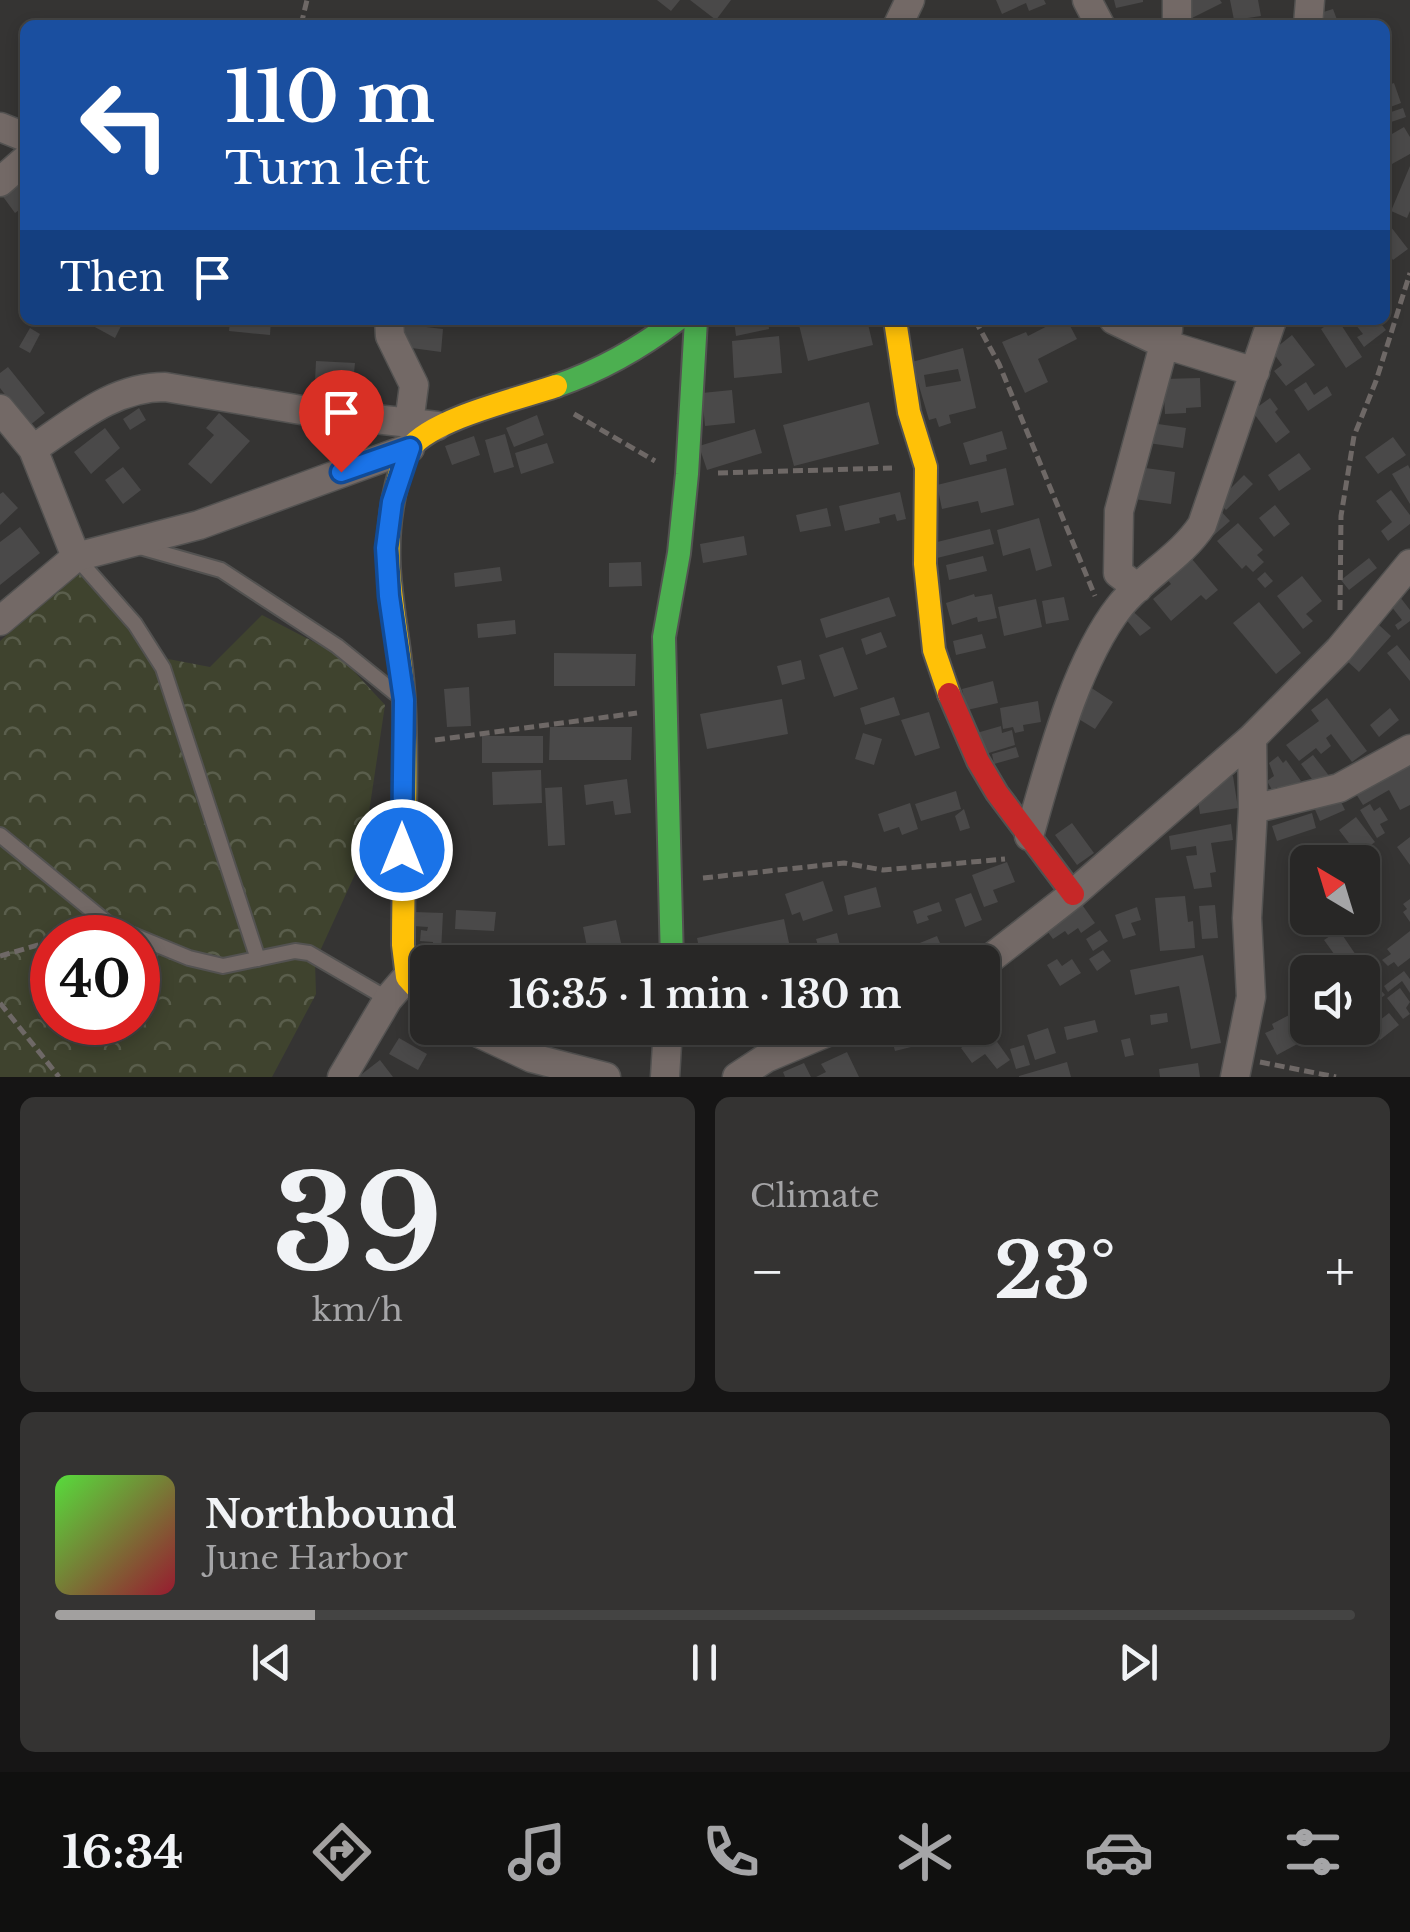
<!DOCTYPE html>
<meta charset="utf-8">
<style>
body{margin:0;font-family:"Libre Baskerville",serif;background:#343332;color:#f1f3f6;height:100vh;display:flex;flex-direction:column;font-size:38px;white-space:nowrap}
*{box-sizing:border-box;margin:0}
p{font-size:32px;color:#a5a5a7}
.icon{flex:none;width:55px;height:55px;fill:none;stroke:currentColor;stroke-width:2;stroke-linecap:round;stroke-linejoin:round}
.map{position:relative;height:1077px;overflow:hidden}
.sheet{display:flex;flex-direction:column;gap:20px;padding:20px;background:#161515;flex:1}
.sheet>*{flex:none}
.hud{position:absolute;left:20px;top:20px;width:1370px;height:305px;border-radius:15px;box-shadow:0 5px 15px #0003,0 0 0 2px #444443;background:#1a4fa0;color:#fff;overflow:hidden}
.needle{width:65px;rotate:322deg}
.tools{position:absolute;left:1290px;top:845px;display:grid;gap:20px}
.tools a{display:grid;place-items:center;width:90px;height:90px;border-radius:15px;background:#282726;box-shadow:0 5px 15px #0003,0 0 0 2px #444443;font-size:50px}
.speed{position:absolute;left:30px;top:915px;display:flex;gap:20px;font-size:50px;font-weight:700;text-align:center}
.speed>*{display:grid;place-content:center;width:130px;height:130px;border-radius:50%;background:#282726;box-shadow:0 5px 15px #0003,0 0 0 2px #444443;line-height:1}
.speed .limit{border:15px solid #d22;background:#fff;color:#111}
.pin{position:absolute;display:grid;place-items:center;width:85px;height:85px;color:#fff;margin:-102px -42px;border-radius:50% 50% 50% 0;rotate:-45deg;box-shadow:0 0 10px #0007}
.pin .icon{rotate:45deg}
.me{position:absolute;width:110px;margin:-55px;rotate:0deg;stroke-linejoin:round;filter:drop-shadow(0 0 8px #0008)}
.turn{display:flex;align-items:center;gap:35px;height:210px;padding:0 40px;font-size:45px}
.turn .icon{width:130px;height:130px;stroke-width:2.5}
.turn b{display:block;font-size:70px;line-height:85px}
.then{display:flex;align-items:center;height:95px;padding:0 40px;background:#0003;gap:20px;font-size:38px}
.big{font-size:75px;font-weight:700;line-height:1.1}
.sheet .card{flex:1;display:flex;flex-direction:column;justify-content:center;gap:15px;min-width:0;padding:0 35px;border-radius:15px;background:#343332}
.sheet .dial{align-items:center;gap:0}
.dial b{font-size:130px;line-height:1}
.song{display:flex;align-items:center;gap:30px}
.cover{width:120px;height:120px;border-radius:15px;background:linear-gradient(135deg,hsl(110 70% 55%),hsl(350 70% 35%))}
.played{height:10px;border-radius:5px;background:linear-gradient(90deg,#a2a09f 20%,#444443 20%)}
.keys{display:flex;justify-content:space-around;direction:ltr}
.heat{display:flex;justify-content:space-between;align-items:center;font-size:55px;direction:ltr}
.sheet .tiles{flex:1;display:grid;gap:20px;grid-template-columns:1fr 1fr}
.card:last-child{grid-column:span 2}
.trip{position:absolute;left:410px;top:945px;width:590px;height:100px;border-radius:15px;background:#282726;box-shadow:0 5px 15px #0003,0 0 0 2px #444443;font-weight:700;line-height:100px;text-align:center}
.tab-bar{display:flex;height:160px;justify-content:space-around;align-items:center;background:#10100f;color:#a5a5a7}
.tab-bar .icon{width:70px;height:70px}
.tab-bar .selected{color:#a2a09f}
.tab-bar b{font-size:45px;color:#f1f3f6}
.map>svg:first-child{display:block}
</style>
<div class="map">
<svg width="1410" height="1077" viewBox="0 0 1410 1077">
<defs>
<pattern id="forest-crowns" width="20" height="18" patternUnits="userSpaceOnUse" patternTransform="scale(2.5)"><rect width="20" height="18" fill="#3f432e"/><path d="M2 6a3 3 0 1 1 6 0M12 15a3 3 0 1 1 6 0" fill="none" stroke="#5a5e4c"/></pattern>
</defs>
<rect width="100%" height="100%" fill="#353433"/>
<path fill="url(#forest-crowns)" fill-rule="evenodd" d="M83,567L96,569L123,621L163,658L210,667L262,615L339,655L385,705L362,859L315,962L316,994L272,1077H0V641ZM52,938H138V1022H52Z"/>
<path fill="#4a4949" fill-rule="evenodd" d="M657,0H680L671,11Z
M690,0H731L716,20Z
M996,0H1044L1046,4L1029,11L1026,3L1002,14Z
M1114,0H1143V2L1116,8Z
M1171,0H1220L1222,3L1182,23Z
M1230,0H1258L1261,16L1234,20Z
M1333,9L1339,25H1321L1317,14Z
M1394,83L1401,103L1385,109V86Z
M1403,108L1406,117L1385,124V114Z
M1404,127L1410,137V154L1392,164L1385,151V138Z
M1410,166V211L1407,218L1391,211Z
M25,176V206L15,213L1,194Z
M1391,227L1408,249L1393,260L1385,250V232Z
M82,320H124L115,338Z
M230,320H271L270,335L229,331Z
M444,320H482V326L444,327Z
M587,320H616V322L588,326Z
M768,320L769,329L736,336L734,321Z
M867,320L873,345L808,361L798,321Z
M1059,320H1067L1077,339L1038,359L1048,382L1025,393L1002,342L1026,332L1028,336Z
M1334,320H1338L1362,357L1346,368L1321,329Z
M1352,320H1378L1386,330L1364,347L1357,337L1363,334Z
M400,324L443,329L441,352L397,346Z
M30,328L40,334L30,353L19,347Z
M1292,335L1315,365L1286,386L1274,371L1282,365L1272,351Z
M779,336L782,373L734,378L732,341Z
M963,348L976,408L949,415L951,423L939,427L936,418L929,420L912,362ZM958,369L961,381L926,387L924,375Z
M316,361L355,363L353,383L315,381Z
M8,367L45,413L29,426L0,388V373Z
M1200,378L1201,407L1186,408V413L1165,414L1163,379Z
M1306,382L1314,395L1327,386L1332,395L1308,411L1294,390Z
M732,390L735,423L705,426L702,393Z
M1270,398L1278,409L1275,412L1290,432L1276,443L1252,411Z
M869,402L879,444L794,466L783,425Z
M139,408L146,420L130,430L123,419Z
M219,413L250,441L211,484L188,464L214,435L206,428Z
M537,415L544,435L514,447L506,428Z
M1151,423L1186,428L1183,448L1148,443Z
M105,428L120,448L91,474L74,452Z
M755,429L762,453L707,470L699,446Z
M1002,431L1007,449L986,455L987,461L970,465L963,443Z
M505,434L514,467L494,473L485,440Z
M474,436L480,455L452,465L445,446Z
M1393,437L1406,455L1378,474L1365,457Z
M547,443L554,463L521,474L515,453Z
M1299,453L1311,469L1279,491L1268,475Z
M1408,465L1410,469V504L1392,474Z
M123,467L141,490L123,504L105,480Z
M1138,467L1175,472L1171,504L1134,499Z
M1006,468L1014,505L981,513L978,501L942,509L937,485Z
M1244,475L1253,484L1226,510L1222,506L1223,496Z
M1391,490L1410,515V524L1388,541L1381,531L1392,522L1376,501Z
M3,492L18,508L0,525V494Z
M900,492L906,519L897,521L895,514L879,518L880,523L845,531L839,506Z
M1275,505L1290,524L1274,537L1259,518Z
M827,508L831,526L800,532L796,515Z
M1219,509L1230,521L1214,535L1203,523Z
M1039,518L1052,566L1036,571L1030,548L1003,556L997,530Z
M1238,523L1263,550L1257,555L1264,562L1253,572L1246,565L1242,569L1217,541Z
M20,527L40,553L0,585V542Z
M990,529L994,544L937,558L933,543Z
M744,536L747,555L703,563L700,544Z
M983,556L987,571L949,580L946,565Z
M1369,558L1377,568L1349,590L1341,580Z
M1192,559L1218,590L1206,600L1201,595L1171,621L1153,599L1171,584L1165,577L1180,564L1182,567Z
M641,562L642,586L609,587V563Z
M500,567L502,581L455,587L454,573Z
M1265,572L1273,581L1265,588L1257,579Z
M1302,576L1322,601L1306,614L1313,621L1303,629L1277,596Z
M1397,593L1410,610V621L1398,630L1395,625L1402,620L1387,601Z
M974,594L975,597L992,594L997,618L978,622L977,617L952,625L946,603Z
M889,597L896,616L826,638L820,619Z
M1064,597L1069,620L1046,624L1042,601Z
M1036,599L1042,627L1004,636L998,607Z
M1259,602L1301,653L1276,674L1233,623Z
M1125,604L1151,628L1140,636L1118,610Z
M515,620L516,634L478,638L477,624Z
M1379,625L1391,636L1359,672L1347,661Z
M881,632L887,647L866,655L861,639Z
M982,634L986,648L956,655L953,641Z
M1397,645L1410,661V681L1387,653Z
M843,647L858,689L834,697L819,655Z
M554,653L636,654L635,686H554Z
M801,660L805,679L782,685L777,666Z
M993,681L998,703L967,710L962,689Z
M1087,685L1113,702L1095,729L1077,718Z
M469,687L471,726L447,727L444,689Z
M894,697L900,715L865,725L860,708Z
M1327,698L1367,751L1352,762L1331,734L1326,738L1331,746L1321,754L1316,748L1299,761L1286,745L1319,721L1311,710Z
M782,699L788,734L707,749L700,714Z
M1038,701L1041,722L1023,725L1024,731L1015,733L1013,727L1003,729L1000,708Z
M1390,708L1399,720L1379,737L1370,725Z
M929,712L940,748L915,756L901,720Z
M1001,726L1002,733L1012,730L1015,745L979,756L973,734Z
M550,727H632L631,760H549Z
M863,733L882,739L874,765L855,759Z
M482,736H543V763H482Z
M1016,747L1019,757L994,764L992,754Z
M1313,755L1330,777L1317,786L1301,764Z
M1278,756L1283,763L1286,760L1301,781L1282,794L1277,787L1272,790L1267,781L1274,776L1269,763Z
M1410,757V805L1400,810L1389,790L1363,805L1353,789Z
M541,770L542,803L493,805L492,772Z
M1233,776L1238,808L1200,814L1197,794L1211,792L1210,779Z
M627,779L631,813L615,815L613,801L586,805L584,785Z
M562,787L565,845L548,846L545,788Z
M956,791L961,809L921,821L915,804Z
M1337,794L1345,810L1320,821L1313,805Z
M910,803L918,829L902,835L899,827L884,832L878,814Z
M1370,804L1374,811L1380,807L1388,820L1380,824L1385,833L1377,838L1360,810Z
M964,809L970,828L960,831L955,816Z
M1312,813L1316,828L1277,841L1272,826Z
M1356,817L1375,842L1358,855L1339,830Z
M1072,823L1094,853L1077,865L1055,835Z
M1231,824L1233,840L1211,843L1216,872L1210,873L1212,887L1194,889L1186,856L1197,855L1196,846L1171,850L1169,836Z
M1410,837V865L1397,847Z
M1007,862L1015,882L993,890L998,902L984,907L972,875Z
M823,881L833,911L803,921L800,912L792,915L785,894Z
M876,887L881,907L848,915L844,896Z
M971,893L982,920L965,927L955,899Z
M1185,896L1188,922L1193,921L1195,948L1160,951L1155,898Z
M1078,899L1095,923L1081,933L1078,928L1068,935L1065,931L1053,939L1042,924Z
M1410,899V922L1403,912L1407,909L1403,904Z
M939,902L942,911L927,916L929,920L917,924L913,911Z
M1215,905L1218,938L1202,939L1199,906Z
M1137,907L1141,920L1131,923L1136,935L1123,939L1115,915Z
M456,910L496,912L494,931L455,929Z
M414,912L443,913L441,952H432L433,942L420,941L421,930L427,931L428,927L413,926Z
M784,919L792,957L765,962H702L697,938Z
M616,920L625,961L590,962L583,927Z
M1100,930L1108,941L1093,951L1086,939Z
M1339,930L1364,967L1356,972H1347L1324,940Z
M1410,931V958L1398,967L1394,962L1388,966L1382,960L1391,954L1387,949Z
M837,933L844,962H823L816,939Z
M937,936L948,962H904L900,951Z
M877,949L881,962H853L851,956Z
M1103,950L1111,961L1097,971L1089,959Z
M1203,955L1221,1043L1191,1049L1179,986L1135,995L1130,970Z
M1057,959L1062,966L1072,959L1081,973L1060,986L1047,965Z
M1404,971L1410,979V993L1402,981L1388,992L1384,986Z
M1369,976L1385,995L1362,1012V981Z
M982,988L994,1010L982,1016Z
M1400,988L1410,1002L1406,1008L1410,1014L1403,1019L1387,998Z
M1167,1013L1168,1022L1151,1025L1150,1015Z
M1389,1013L1399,1025L1380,1040L1371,1027Z
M1291,1014L1294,1019L1301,1015L1312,1036L1277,1055L1265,1033L1274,1029L1272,1024Z
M1095,1020L1098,1032L1067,1040L1064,1027Z
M719,1028H741L743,1035L722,1039Z
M895,1028H919L923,1044L895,1051L889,1029Z
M1048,1028L1056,1053L1035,1060L1027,1035Z
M988,1029L1010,1060L997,1069L985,1054L972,1063L961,1048Z
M399,1038L427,1054L418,1070L389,1054Z
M1130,1038L1134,1055L1125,1057L1121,1040Z
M1024,1045L1030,1065L1016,1069L1010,1049Z
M847,1052L859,1077H816L826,1072L821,1064Z
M380,1060L393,1077H358Z
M1067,1062L1071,1077H1019V1076Z
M804,1063L811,1077H785L783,1072Z
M1198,1063L1200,1077H1160L1159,1069Z"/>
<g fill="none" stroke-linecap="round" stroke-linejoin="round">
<g stroke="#535251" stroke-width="18">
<path id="lane" d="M140,547L221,570L337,646L395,693
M76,557L135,624L163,668L258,959
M0,835L111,926L189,958L223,966L295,951L309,953L388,999"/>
</g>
<g stroke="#535251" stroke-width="31">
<path id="street" d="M1087,0L1100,25
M1177,0V25
M898,25L910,0
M1308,25L1310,0
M0,127L25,137
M0,182L25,160
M389,320L390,336L414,385L409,423
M1114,320L1164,344L1255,372
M0,409L33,449L76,557
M33,449C75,421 113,387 165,387L313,412L437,426
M1138,588L1118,573L1119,511L1168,330V320
M0,621L76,557L199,525L410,448
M1253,809L1339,788L1410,749
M1029,836C1049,767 1075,663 1120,606C1144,576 1181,557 1202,525L1272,320
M982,965L1073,894L1252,738L1339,650L1410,564
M468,1028L532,1058L606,1077
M342,1077L388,999L407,977
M665,1077L668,1028
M737,1077L766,1058L837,1028
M1235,1077L1251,997L1247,918L1253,809L1252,738"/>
</g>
<g stroke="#535251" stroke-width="26">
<path id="fast" d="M556,386C602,370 639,349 677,320
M672,962L664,637L679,553L687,474L696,320"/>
</g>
<g stroke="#535251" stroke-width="26">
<path id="slow" d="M895,320L909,412L926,467L925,564L934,650L949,694
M428,1000L407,977L403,945C403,864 408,782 404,702C400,622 376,566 397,483C400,472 403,457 410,448C434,418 518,399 556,386"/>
</g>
<g stroke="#535251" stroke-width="26">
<path id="jam" d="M949,694L978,761L997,793L1073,894"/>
</g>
<path stroke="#6e6866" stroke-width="5" stroke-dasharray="10 5" stroke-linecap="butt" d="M301,25L307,0
M975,320L999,364L1095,596
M574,414L655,461
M718,473L892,468
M1340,610L1341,516L1354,436L1376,381L1410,273
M435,740L637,713
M703,878L844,863L883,870L1005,859
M67,938L89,932
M0,956L52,941
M0,1003L59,1077
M1260,1062L1336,1077"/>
<use href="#lane" stroke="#736966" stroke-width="14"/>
<use href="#street" stroke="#736966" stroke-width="28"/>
<use href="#fast" stroke="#4caf50" stroke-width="22"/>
<use href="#slow" stroke="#ffc107" stroke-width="22"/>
<use href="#jam" stroke="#c62828" stroke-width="22"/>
</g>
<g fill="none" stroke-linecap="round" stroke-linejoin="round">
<g stroke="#114b97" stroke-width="25">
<path id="route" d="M341,472L410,448L392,502L386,548L389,596L404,700L402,850"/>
</g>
<use href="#route" stroke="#1a73e8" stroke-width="18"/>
</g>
</svg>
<div class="tools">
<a><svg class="needle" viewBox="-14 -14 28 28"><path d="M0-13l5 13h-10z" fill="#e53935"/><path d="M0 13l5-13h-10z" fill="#a5a5a7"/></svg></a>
<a><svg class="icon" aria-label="sound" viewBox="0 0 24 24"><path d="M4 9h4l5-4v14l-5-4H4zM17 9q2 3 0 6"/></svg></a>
</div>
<div class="speed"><div class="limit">40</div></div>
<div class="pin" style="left:341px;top:472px;background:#d93025"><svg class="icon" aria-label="arrive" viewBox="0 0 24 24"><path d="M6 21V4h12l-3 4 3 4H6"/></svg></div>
<svg class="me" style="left:402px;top:850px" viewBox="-20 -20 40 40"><circle r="17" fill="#1a73e8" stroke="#fff" stroke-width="3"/><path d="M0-11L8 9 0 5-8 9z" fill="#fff"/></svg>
<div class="trip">16:35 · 1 min · 130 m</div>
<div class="hud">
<div class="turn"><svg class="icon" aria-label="left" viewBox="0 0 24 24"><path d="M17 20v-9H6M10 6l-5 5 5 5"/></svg><div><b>110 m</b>Turn left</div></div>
<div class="then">Then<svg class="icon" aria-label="arrive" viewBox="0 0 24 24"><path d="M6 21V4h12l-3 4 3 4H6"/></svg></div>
</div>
</div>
<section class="sheet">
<div class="tiles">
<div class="card dial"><b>39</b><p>km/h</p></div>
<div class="card"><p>Climate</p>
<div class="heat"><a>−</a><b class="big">23°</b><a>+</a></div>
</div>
<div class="card">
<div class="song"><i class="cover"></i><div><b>Northbound</b><p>June Harbor</p></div></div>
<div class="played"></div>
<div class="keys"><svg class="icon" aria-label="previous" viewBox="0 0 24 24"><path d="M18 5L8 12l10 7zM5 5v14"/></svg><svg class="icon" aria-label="pause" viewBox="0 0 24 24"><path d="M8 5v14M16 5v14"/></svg><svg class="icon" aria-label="next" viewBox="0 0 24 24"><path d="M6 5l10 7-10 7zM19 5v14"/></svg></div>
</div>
</div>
</section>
<nav class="tab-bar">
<b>16:34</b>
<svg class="icon selected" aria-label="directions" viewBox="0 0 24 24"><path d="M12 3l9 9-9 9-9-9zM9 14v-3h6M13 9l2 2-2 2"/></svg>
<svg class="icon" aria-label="music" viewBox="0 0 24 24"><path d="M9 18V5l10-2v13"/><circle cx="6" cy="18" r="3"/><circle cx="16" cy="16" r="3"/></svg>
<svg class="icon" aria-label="phone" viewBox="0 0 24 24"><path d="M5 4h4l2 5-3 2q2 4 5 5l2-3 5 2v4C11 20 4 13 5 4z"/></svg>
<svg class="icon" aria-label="climate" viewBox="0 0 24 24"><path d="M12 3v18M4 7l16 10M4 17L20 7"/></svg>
<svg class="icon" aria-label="car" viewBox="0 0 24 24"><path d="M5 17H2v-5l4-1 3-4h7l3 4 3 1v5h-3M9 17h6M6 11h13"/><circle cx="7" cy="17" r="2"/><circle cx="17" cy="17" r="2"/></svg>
<svg class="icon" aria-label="filters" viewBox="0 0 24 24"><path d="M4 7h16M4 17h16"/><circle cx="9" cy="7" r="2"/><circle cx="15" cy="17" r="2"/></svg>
</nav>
